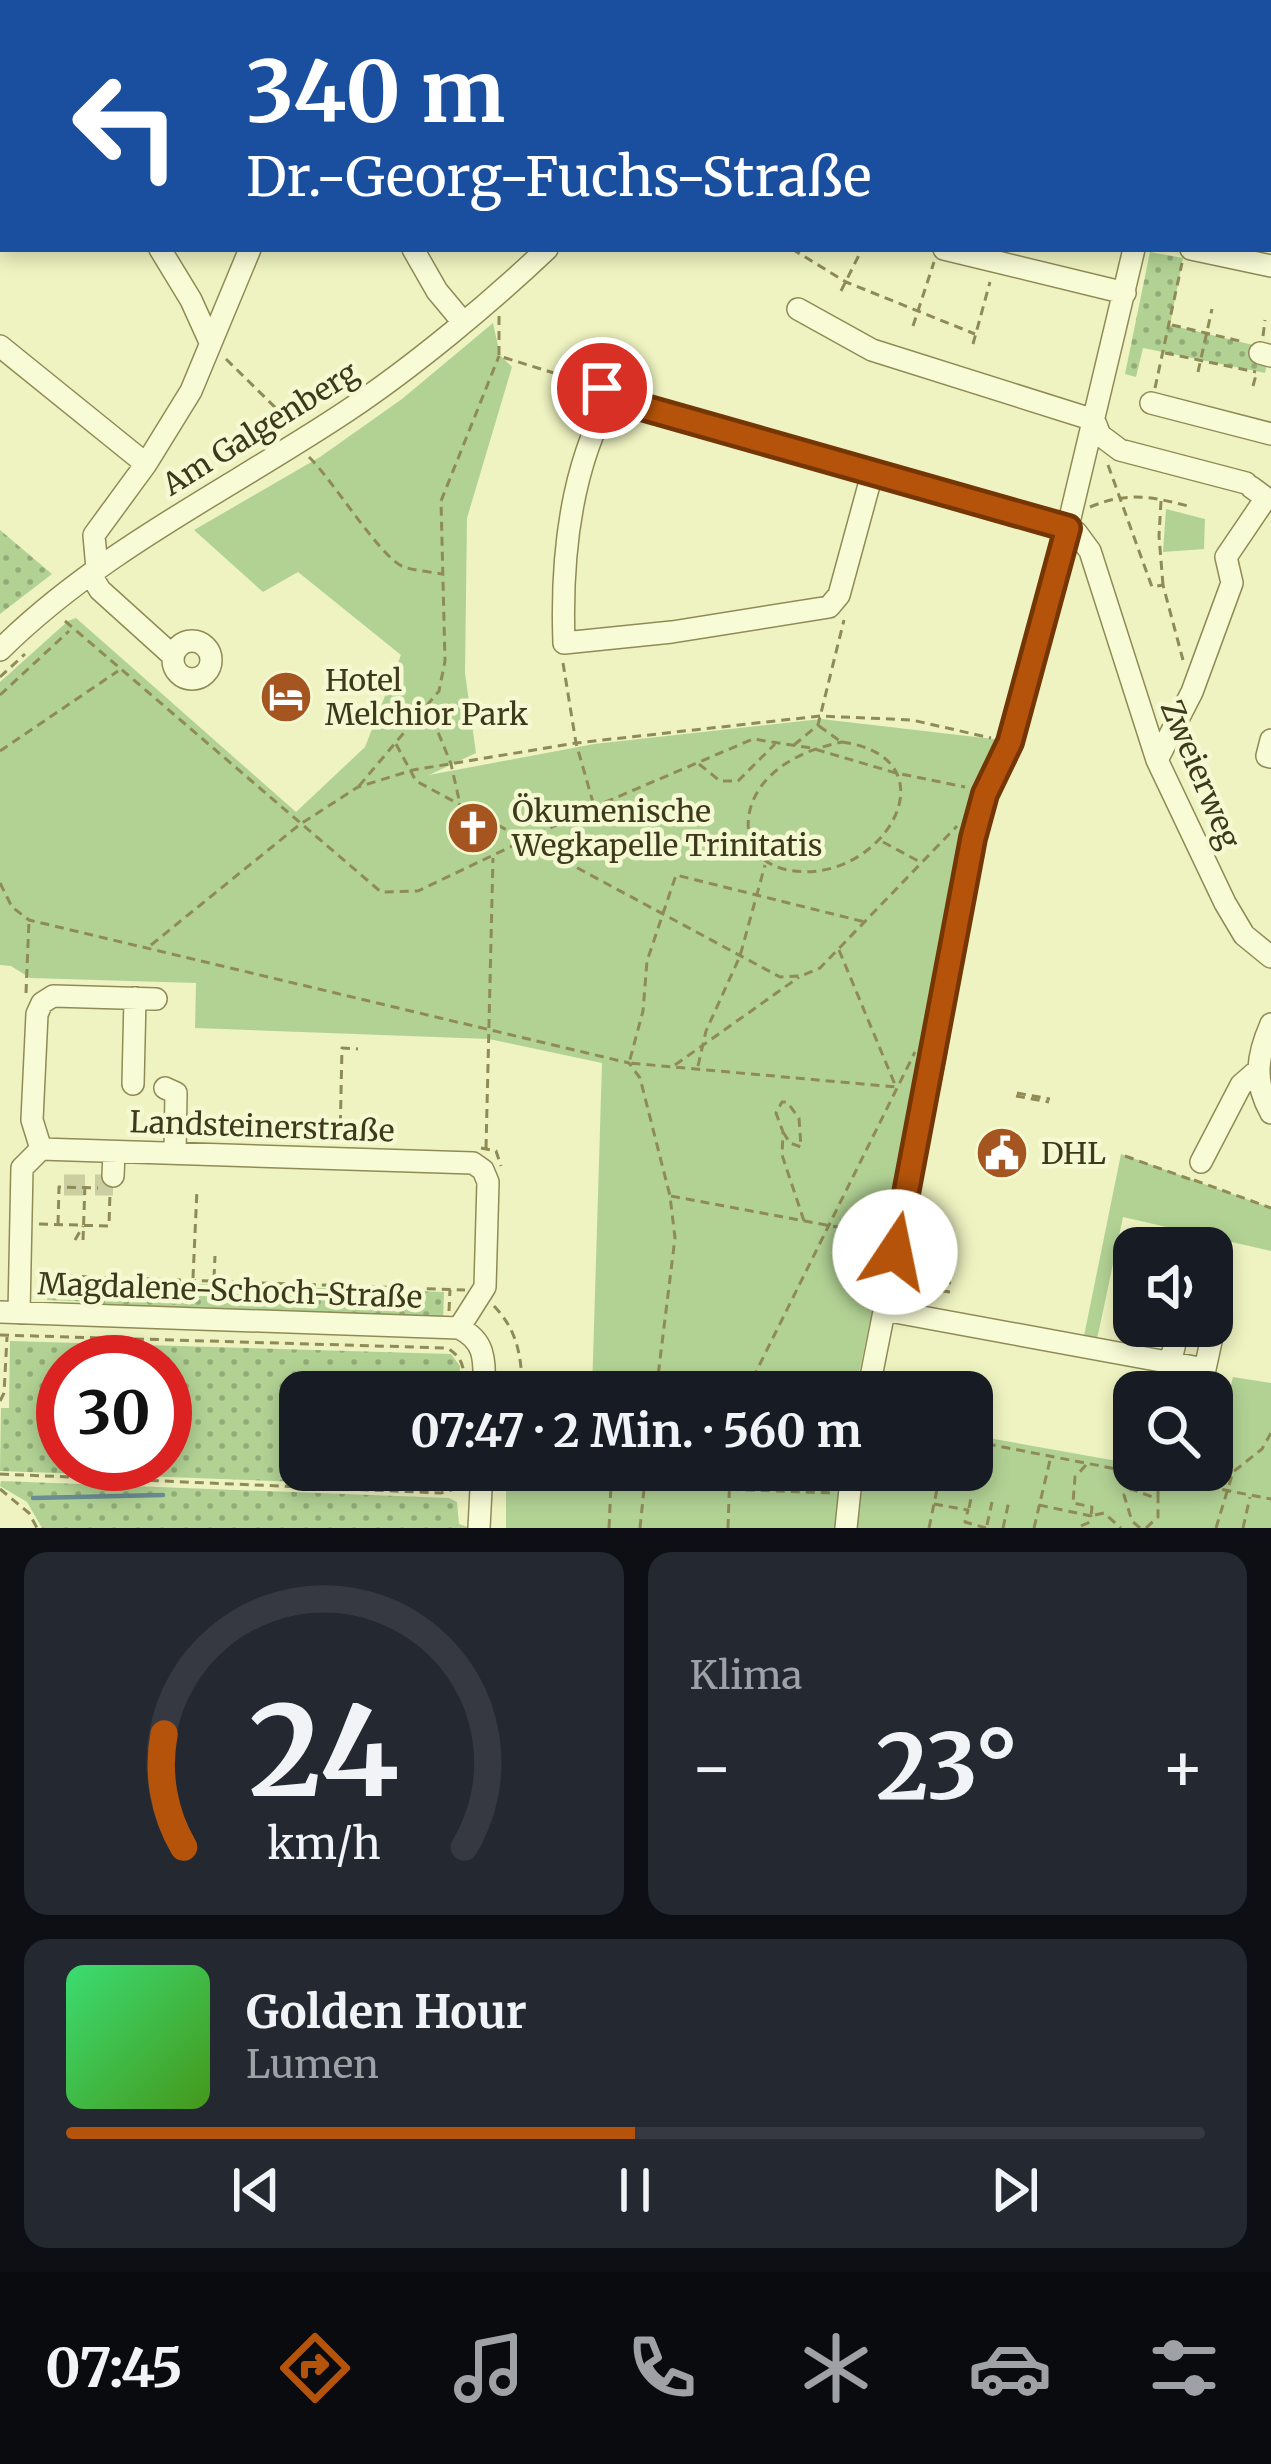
<!DOCTYPE html>
<html lang="de">
<meta charset="utf-8">
<style>
body{margin:0;font-family:Merriweather,serif;background:#242831;color:#f1f3f6;height:100vh;display:flex;flex-direction:column;font-size:45px;white-space:nowrap}
*{box-sizing:border-box;margin:0}
p{font-size:39px;color:#9ea1a6}
.icon{flex:none;width:66px;height:66px;fill:none;stroke:currentColor;stroke-width:2;stroke-linecap:round;stroke-linejoin:round}
.map{position:relative;height:1528px;overflow:hidden}
.details{display:flex;flex-direction:column;gap:24px;padding:24px;background:#0d0f14;flex:1}
.details>*{flex:none}
.top-card{position:absolute;left:0px;top:0px;width:1272px;height:252px;box-shadow:0 6px 18px #0003;background:#1a4fa0;color:#fff;overflow:hidden}
.buttons{position:absolute;left:1113px;top:1227px;display:grid;gap:24px}
.buttons a{display:grid;place-items:center;width:120px;height:120px;border-radius:24px;background:#171b24;box-shadow:0 6px 18px #0003;font-size:60px}
.speed{position:absolute;left:36px;top:1335px;display:flex;gap:24px;font-size:60px;font-weight:700;text-align:center}
.speed>*{display:grid;place-content:center;width:156px;height:156px;border-radius:50%;background:#171b24;box-shadow:0 6px 18px #0003;line-height:1}
.speed .limit{border:18px solid #d22;background:#fff;color:#111}
.pin{position:absolute;display:grid;place-items:center;width:102px;height:102px;color:#fff;margin:-51px;border:6px solid #fff;border-radius:50%;box-shadow:0 3px 12px #0007}
.me{position:absolute;width:132px;margin:-66px;rotate:11deg;stroke-linejoin:round;filter:drop-shadow(0 0 9px #0008)}
.turn{display:flex;align-items:center;gap:42px;height:252px;padding:0 48px;font-size:54px}
.turn .icon{width:156px;height:156px;stroke-width:2.5}
.turn b{display:block;font-size:84px;line-height:102px}
.big{font-size:90px;font-weight:700;line-height:1.1}
.details .tile{flex:1;display:flex;flex-direction:column;justify-content:center;gap:18px;min-width:0;padding:0 42px;border-radius:24px;background:#242831}
.details .dial{align-items:center;gap:0}
.dial svg{height:312px;overflow:visible;fill:none;stroke:#363941;stroke-width:7;stroke-linecap:round;text-anchor:middle}
.dial text{fill:#f1f3f6;stroke:none}
.song{display:flex;align-items:center;gap:36px}
.cover{width:144px;height:144px;border-radius:18px;background:linear-gradient(135deg,hsl(140 70% 55%),hsl(100 70% 35%))}
.played{height:12px;border-radius:6px;background:linear-gradient(90deg,#b45309 50%,#363941 50%)}
.keys{display:flex;justify-content:space-around;direction:ltr}
.heat{display:flex;justify-content:space-between;align-items:center;font-size:66px;direction:ltr}
.details .tiles{flex:1;display:grid;gap:24px;grid-template-columns:1fr 1fr}
.tile:last-child{grid-column:span 2}
.trip{position:absolute;left:279px;top:1371px;width:714px;height:120px;border-radius:24px;background:#171b24;box-shadow:0 6px 18px #0003;font-weight:700;line-height:120px;text-align:center}
.menu{display:flex;height:192px;justify-content:space-around;align-items:center;background:#090b0e;color:#9ea1a6}
.menu .icon{width:84px;height:84px}
.menu .active{color:#b45309}
.menu b{font-size:54px;color:#f1f3f6}
.map>svg:first-child{display:block}
</style>
<div class="map">
<svg width="1271" height="1528" viewBox="0 0 1271 1528">
<defs>
<pattern id="grass-dots" width="8" height="8" patternUnits="userSpaceOnUse" patternTransform="scale(3)"><rect width="8" height="8" fill="#b2d294"/><path d="M2 2h.1M6 6h.1" fill="none" stroke="#92ab78" stroke-width="1.8" stroke-linecap="round"/></pattern>
</defs>
<rect width="100%" height="100%" fill="#eef3c1"/>
<path fill="url(#grass-dots)" fill-rule="evenodd" d="M1150,252L1183,258L1170,325L1270,349L1265,373L1143,348L1136,377L1125,374Z
M0,530L52,574L0,614Z
M47,1279L444,1292L443,1321L97,1309V1302L47,1300Z
M10,1341L451,1354L460,1366L459,1392H300V1470H456V1482L437,1487L0,1471L1,1408H9ZM63,1362H165V1464H63Z
M1,1481L449,1498L457,1502L459,1524L471,1528H42L27,1502L0,1486Z"/>
<path fill="#b2d294" d="M493,323L500,355L512,367L467,518L465,673L476,753L429,775L594,744L821,719L1002,740L921,1082L855,1392H592L602,1063L489,1039L195,1028L196,983L30,978L11,966L0,965V682L68,621L76,618L296,812L365,747L401,655L298,572L263,592L194,530L320,457L402,399Z
M1166,509L1205,519L1204,549L1163,552Z
M1121,1154L1271,1208V1251L1123,1217L1096,1344L1083,1341Z
M1233,1377L1271,1383V1528H506V1488L524,1476L588,1477L589,1470H972V1435L1134,1464V1470H1169L1208,1477Z"/>
<g fill="none" stroke-linecap="round" stroke-linejoin="round">
<path stroke="#6a8e94" stroke-width="4.5" d="M33,1498L163,1495"/>
<path stroke="#cbcea0" stroke-width="21" stroke-dasharray="21 10" stroke-linecap="butt" d="M64,1185H113"/>
<g stroke="#8f8b56" stroke-width="24">
<path id="minor" d="M0,0L3,5
M1002,0L1007,3
M103,3V0
M362,3V0
M562,3L563,0
M821,3L823,0
M1181,3V0
M1220,3L1221,0
M1269,46H1271
M1269,75L1271,76
M1269,238L1271,239
M160,249L191,300L210,342
M413,249L437,291L462,321
M944,249L1125,293
M1191,249L1271,266
M798,309L872,350L1094,420L1100,435L1120,450L1246,483
M0,346L146,464
M1260,353L1271,356
M602,388L610,398L1076,532L1090,551L1157,760L1225,903L1244,935L1271,957
M610,398C570,470 561,562 564,643L672,632L829,607L839,595L872,474
M1151,403L1271,434
M97,569L94,535L146,464L191,391L250,249
M91,575L100,590L172,655
M173 660a19 19 0 1 1 38 0a19 19 0 1 1-38 0Z
M0,650C101,550 230,489 347,411C413,367 489,304 547,249
M1271,740L1267,756L1271,757
M1157,760L1192,692L1232,583L1226,557L1266,498L1251,487
M1271,1024C1257,1056 1253,1081 1271,1113
M133,1084L135,998
M165,1088L176,1093L175,1153
M41,1149L32,1120L37,1014L42,1003L53,996L156,999
M1201,1162L1241,1085L1257,1071
M113,1176L114,1152
M884,1310L1205,1369L1217,1314L1212,1307
M0,1312L459,1328C488,1342 484,1364 484,1392
M19,1313L22,1168L41,1149L473,1163L483,1170L488,1182L485,1287L459,1328
M1170,1364L1179,1326
M868,1392L935,1055L972,838L985,794L1006,757L1050,602L1134,249
M479,1528L482,1470
M846,1528L852,1470"/>
</g>
<path stroke="#8f8b56" stroke-width="3" stroke-dasharray="9 6" stroke-linecap="butt" d="M1269,129H1271
M1269,158L1271,159
M1269,187L1271,188
M792,249L846,282L975,334
M784,251L785,249
M841,291L862,249
M499,316V356L583,382
M1172,325L1244,342
M913,326L934,262
M1263,336L1265,320
M973,344L990,282
M1165,353L1256,372
M226,359L292,424
M1198,372L1212,309
M1253,386L1256,375
M1155,388L1182,263
M309,457C332,479 382,560 404,567C416,571 431,572 443,574
M1108,465L1152,587L1163,585L1183,660
M1161,501L1159,536L1163,585
M1090,507C1126,492 1150,496 1188,506
M65,621L381,892L418,891L594,807L753,739L811,748L896,773L965,787
M563,663L576,743L594,806
M0,677L25,654
M0,695L69,631
M427,705L451,764L460,804
M819,726L840,741
M842,742C958,758 882,888 788,870C740,861 738,809 768,778C789,757 814,748 842,742Z
M396,744L416,781L780,977L801,976L820,968L957,826
M794,745L818,725L844,620
M0,751L118,671
M699,764L720,781H738L775,744
M359,786L439,691L445,661L441,501L499,356
M883,842L922,863
M0,883L12,907L29,920L629,1063L640,1078L670,1196L675,1238L656,1392
M151,945L299,825L358,787L413,770L576,743L820,716L912,720L991,738
M839,950L896,1087L629,1063L643,1011L647,961L676,875L865,922
M26,993L29,920
M675,1065L799,977
M698,1066L706,1031L740,956L765,865
M1017,1093L1050,1099
M1016,1096L1049,1102
M783,1132L790,1143L801,1147L799,1118L787,1102H782L776,1113L783,1132L782,1155L804,1221
M340,1139L342,1048L358,1049
M481,1148L496,1151L501,1166
M486,1148L493,858
M1125,1156L1192,1180
M1194,1180L1271,1208
M671,1196L880,1235
M39,1224L109,1226L110,1192
M58,1224L59,1187L98,1188
M75,1240L83,1226
M83,1240L85,1185
M943,1255L938,1280L951,1283
M37,1275L465,1290
M193,1278L197,1189
M214,1278L215,1256
M937,1282L936,1290L950,1292
M43,1297V1277
M494,1306C518,1331 522,1358 522,1392
M449,1311L450,1290
M0,1335L447,1348C466,1359 464,1372 464,1392
M746,1392L915,1052
M0,1401L4,1393L7,1337
M972,1441L1271,1499
M1086,1465L1075,1477L1073,1503L1092,1507L1091,1516L1104,1513L1121,1528
M0,1474L441,1493L465,1486
M521,1482L834,1493
M498,1486L521,1482V1470
M0,1489L29,1513L37,1528
M934,1504L968,1510L965,1522L986,1528
M1039,1505L1091,1516L1090,1522L1076,1528
M969,1508L971,1498
M987,1525L992,1502
M609,1528L611,1485
M640,1528L646,1470
M728,1528L730,1470
M929,1528L941,1470
M1003,1528L1009,1501
M1034,1528L1050,1460
M1140,1528L1132,1521L1124,1495L1131,1489L1158,1499V1480
M1146,1528L1158,1517V1500
M1216,1528L1233,1472L1262,1449L1271,1433
M1243,1528L1250,1497"/>
<use href="#minor" stroke="#f8fcd6" stroke-width="21"/>
</g>
<g fill="none" stroke-linecap="round" stroke-linejoin="round">
<g stroke="#753606" stroke-width="30">
<path id="route" d="M602,388L610,398L1068,528L1010,742L985,794L973,838L895,1252"/>
</g>
<use href="#route" stroke="#b45309" stroke-width="21"/>
</g>
<defs>
<g id="hotel-disc" transform="scale(2.7)"><circle r="9.5" fill="#a5551f" stroke="#f5f9d2"/><path d="M-6-4.5h1.5V1H6V5H4.5V3h-9V5H-6ZM-4 0a1.8 1.8 0 1 1 3.6 0ZM.5 0V-2.5h3Q6-2.5 6 0Z" fill="#fff"/></g>
<g id="church-disc" transform="scale(2.7)"><circle r="9.5" fill="#a5551f" stroke="#f5f9d2"/><path d="M-1.2-6h2.4v3.5h3.3v2.4h-3.3V6h-2.4V-.1h-3.3v-2.4h3.3Z" fill="#fff"/></g>
<g id="civic-disc" transform="scale(2.7)"><circle r="9.5" fill="#a5551f" stroke="#f5f9d2"/><path d="M-.6-6.5H3V-4.5H.6V-3L4-1V1h2V6H-6V1h2V-1L-.6-3ZM-1.2 2.5V6h2.4V2.5Z" fill="#fff"/></g>
</defs>
<g fill-rule="evenodd">
<use href="#hotel-disc" x="286" y="697"/>
<use href="#church-disc" x="473" y="828"/>
<use href="#civic-disc" x="1002" y="1153"/>
</g>
<g text-anchor="middle" dominant-baseline="central" stroke-width="9" stroke-linejoin="round" paint-order="stroke">
<g font-size="30" fill="#3d391c" stroke="#f5f9d2">
<text transform="translate(260 428) rotate(-32)">Am Galgenberg</text>
<text transform="translate(1201 774) rotate(67)">Zweierweg</text>
<text transform="translate(262 1126) rotate(2)">Landsteinerstraße</text>
<text transform="translate(230 1290) rotate(2)">Magdalene-Schoch-Straße</text>
</g>
<g font-size="30" fill="#3d391c" stroke="#f5f9d2" text-anchor="start">
<text x="325" y="680">Hotel<tspan x="325" dy="34">Melchior Park</tspan></text>
<text x="512" y="811">Ökumenische<tspan x="512" dy="34">Wegkapelle Trinitatis</tspan></text>
<text x="1041" y="1153">DHL</text>
</g>
</g>
</svg>
<div class="buttons">
<a><svg class="icon" aria-label="sound" viewBox="0 0 24 24"><path d="M4 9h4l5-4v14l-5-4H4zM17 9q2 3 0 6"/></svg></a>
<a><svg class="icon" aria-label="search" viewBox="0 0 24 24"><circle cx="10" cy="10" r="6"/><path d="M15 15l6 6"/></svg></a>
</div>
<div class="speed"><div class="limit">30</div></div>
<div class="pin" style="left:602px;top:388px;background:#d93025"><svg class="icon" aria-label="arrive" viewBox="0 0 24 24"><path d="M6 21V4h12l-3 4 3 4H6"/></svg></div>
<svg class="me" style="left:895px;top:1252px" viewBox="-20 -20 40 40"><circle r="19" fill="#fff"/><path d="M0-13L10 11 0 6-10 11z" fill="#b45309"/></svg>
<div class="trip">07:47 · 2 Min. · 560 m</div>
<div class="top-card">
<div class="turn"><svg class="icon" aria-label="left" viewBox="0 0 24 24"><path d="M17 20v-9H6M10 6l-5 5 5 5"/></svg><div><b>340 m</b>Dr.-Georg-Fuchs-Straße</div></div>
</div>
</div>
<section class="details">
<div class="tiles">
<div class="tile dial"><svg viewBox="0 0 100 80">
<path d="M14 69A42 42 0 1 1 86 69"/>
<path d="M14 69A42 42 0 0 1 9 40" stroke="#b45309"/>
<text x="50" y="56" font-size="32" font-weight="700">24</text>
<text x="50" y="72" font-size="11">km/h</text>
</svg></div>
<div class="tile"><p>Klima</p>
<div class="heat"><a>−</a><b class="big">23°</b><a>+</a></div>
</div>
<div class="tile">
<div class="song"><i class="cover"></i><div><b>Golden Hour</b><p>Lumen</p></div></div>
<div class="played"></div>
<div class="keys"><svg class="icon" aria-label="previous" viewBox="0 0 24 24"><path d="M18 5L8 12l10 7zM5 5v14"/></svg><svg class="icon" aria-label="pause" viewBox="0 0 24 24"><path d="M8 5v14M16 5v14"/></svg><svg class="icon" aria-label="next" viewBox="0 0 24 24"><path d="M6 5l10 7-10 7zM19 5v14"/></svg></div>
</div>
</div>
</section>
<nav class="menu">
<b>07:45</b>
<svg class="icon active" aria-label="directions" viewBox="0 0 24 24"><path d="M12 3l9 9-9 9-9-9zM9 14v-3h6M13 9l2 2-2 2"/></svg>
<svg class="icon" aria-label="music" viewBox="0 0 24 24"><path d="M9 18V5l10-2v13"/><circle cx="6" cy="18" r="3"/><circle cx="16" cy="16" r="3"/></svg>
<svg class="icon" aria-label="phone" viewBox="0 0 24 24"><path d="M5 4h4l2 5-3 2q2 4 5 5l2-3 5 2v4C11 20 4 13 5 4z"/></svg>
<svg class="icon" aria-label="climate" viewBox="0 0 24 24"><path d="M12 3v18M4 7l16 10M4 17L20 7"/></svg>
<svg class="icon" aria-label="car" viewBox="0 0 24 24"><path d="M5 17H2v-5l4-1 3-4h7l3 4 3 1v5h-3M9 17h6M6 11h13"/><circle cx="7" cy="17" r="2"/><circle cx="17" cy="17" r="2"/></svg>
<svg class="icon" aria-label="filters" viewBox="0 0 24 24"><path d="M4 7h16M4 17h16"/><circle cx="9" cy="7" r="2"/><circle cx="15" cy="17" r="2"/></svg>
</nav>
